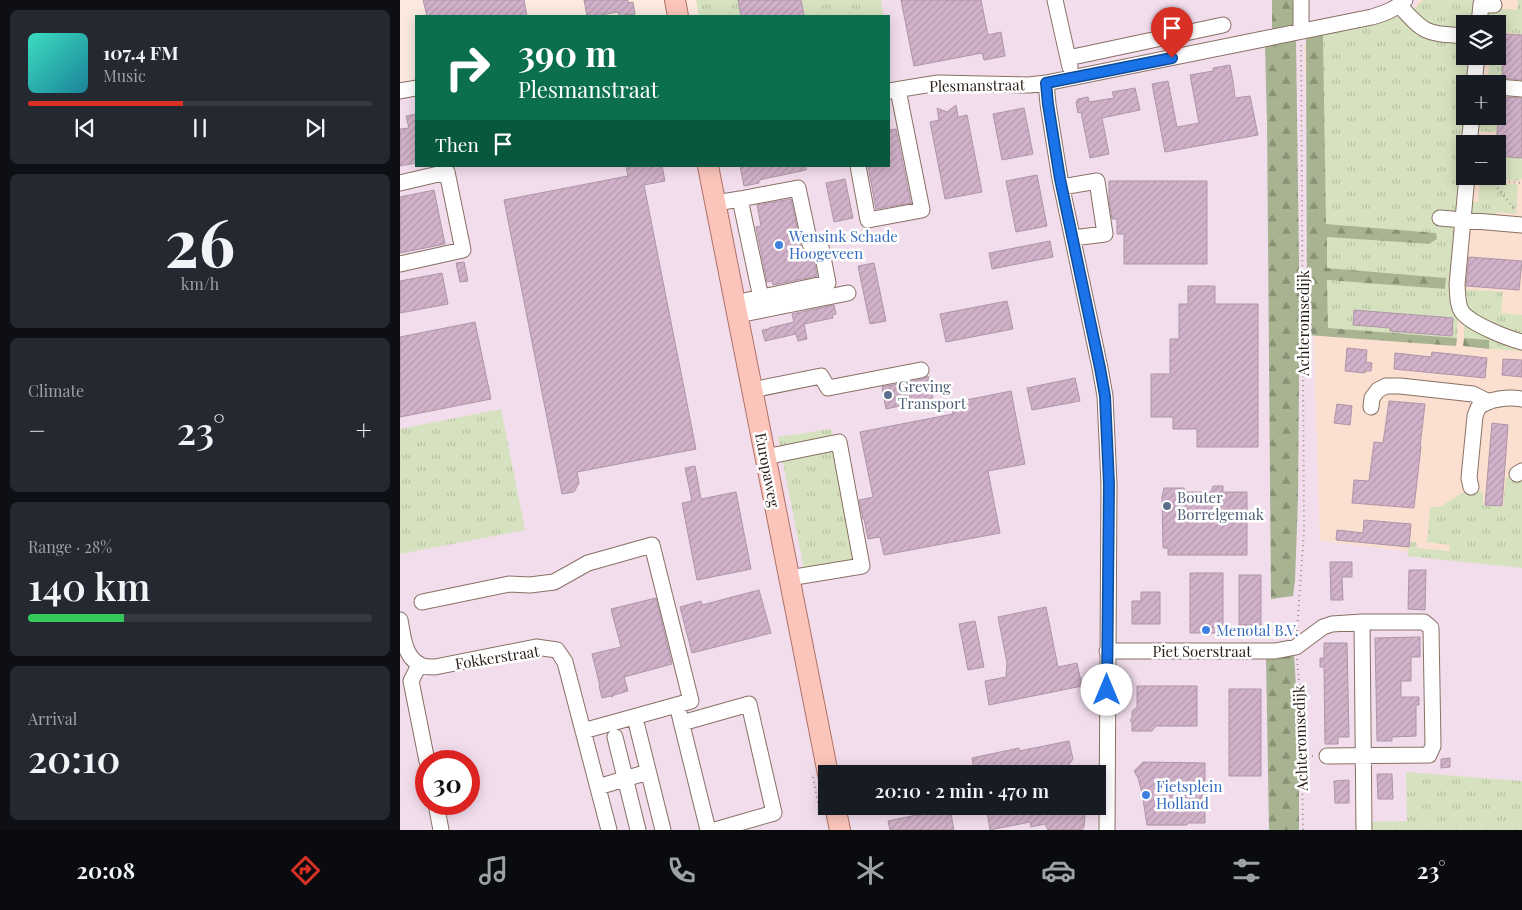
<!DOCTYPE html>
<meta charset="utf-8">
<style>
body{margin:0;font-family:"Playfair Display",serif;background:#242831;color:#f1f3f6;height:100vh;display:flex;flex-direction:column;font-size:19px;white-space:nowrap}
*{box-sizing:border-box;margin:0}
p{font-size:16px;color:#9ea1a6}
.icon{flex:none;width:28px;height:28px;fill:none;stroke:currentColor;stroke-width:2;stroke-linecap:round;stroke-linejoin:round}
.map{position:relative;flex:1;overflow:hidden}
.panel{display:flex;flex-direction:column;gap:10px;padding:10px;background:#0d0f14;width:400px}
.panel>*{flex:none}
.banner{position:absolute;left:15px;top:15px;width:475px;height:152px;border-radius:0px;box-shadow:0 2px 12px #0003;background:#0b6e4f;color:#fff;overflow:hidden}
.controls{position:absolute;left:1056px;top:15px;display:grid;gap:10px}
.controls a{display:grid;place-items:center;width:50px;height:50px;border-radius:0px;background:#171b24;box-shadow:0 2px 12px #0003;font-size:25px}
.speed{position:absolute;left:15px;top:750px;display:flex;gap:10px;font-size:25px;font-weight:700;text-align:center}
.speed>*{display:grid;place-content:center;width:65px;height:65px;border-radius:50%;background:#171b24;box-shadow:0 2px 12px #0003;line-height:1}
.speed .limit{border:8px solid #d22;background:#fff;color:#111}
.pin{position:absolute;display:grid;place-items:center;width:42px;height:42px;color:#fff;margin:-51px -21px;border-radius:50% 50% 50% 0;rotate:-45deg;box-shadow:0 0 5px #0007}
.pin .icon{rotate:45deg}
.me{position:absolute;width:55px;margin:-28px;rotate:0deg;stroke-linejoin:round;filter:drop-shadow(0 0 4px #0008)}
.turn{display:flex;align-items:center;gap:18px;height:105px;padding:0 20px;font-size:22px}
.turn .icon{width:65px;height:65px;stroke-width:2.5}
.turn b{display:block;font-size:35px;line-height:42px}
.then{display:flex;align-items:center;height:48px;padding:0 20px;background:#0003;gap:10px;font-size:19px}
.big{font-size:38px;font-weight:600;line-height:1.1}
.panel .card{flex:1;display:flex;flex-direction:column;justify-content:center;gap:8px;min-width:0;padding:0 18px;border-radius:8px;background:#242831}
.panel .dial{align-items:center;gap:0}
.dial b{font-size:65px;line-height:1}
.song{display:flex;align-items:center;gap:15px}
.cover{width:60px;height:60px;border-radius:8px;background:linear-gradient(135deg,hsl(170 70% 55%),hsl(190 70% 35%))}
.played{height:5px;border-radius:2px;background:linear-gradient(90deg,#d93025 45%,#363941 45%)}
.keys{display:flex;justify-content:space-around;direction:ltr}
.heat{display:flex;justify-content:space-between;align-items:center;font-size:28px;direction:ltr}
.charge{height:8px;border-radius:4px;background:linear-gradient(90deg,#34c759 28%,#363941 0)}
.trip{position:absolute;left:418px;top:765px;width:288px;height:50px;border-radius:0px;background:#171b24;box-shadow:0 2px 12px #0003;font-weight:600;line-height:50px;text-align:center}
.dock{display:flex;height:80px;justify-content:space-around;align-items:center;background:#090b0e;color:#9ea1a6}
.dock .icon{width:35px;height:35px}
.dock .current{color:#d93025}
.dock b{font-size:22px;color:#f1f3f6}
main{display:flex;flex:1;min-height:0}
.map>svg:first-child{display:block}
</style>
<main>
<section class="panel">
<div class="card">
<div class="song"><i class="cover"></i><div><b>107.4 FM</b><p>Music</p></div></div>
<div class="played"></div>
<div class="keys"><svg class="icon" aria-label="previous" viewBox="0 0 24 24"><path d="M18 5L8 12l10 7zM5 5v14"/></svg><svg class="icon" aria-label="pause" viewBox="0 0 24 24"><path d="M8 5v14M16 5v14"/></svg><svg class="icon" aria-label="next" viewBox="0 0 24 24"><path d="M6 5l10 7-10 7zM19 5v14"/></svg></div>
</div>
<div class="card dial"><b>26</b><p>km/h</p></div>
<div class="card"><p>Climate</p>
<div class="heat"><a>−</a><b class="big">23°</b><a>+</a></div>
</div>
<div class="card"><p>Range · 28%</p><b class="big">140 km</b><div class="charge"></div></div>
<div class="card"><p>Arrival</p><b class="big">20:10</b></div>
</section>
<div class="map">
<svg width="1122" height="830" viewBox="0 0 1122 830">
<defs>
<pattern id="grass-tufts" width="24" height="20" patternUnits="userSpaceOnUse" patternTransform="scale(1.25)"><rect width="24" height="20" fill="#d6e2bf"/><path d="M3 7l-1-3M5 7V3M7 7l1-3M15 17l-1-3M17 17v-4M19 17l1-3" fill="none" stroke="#b8c1a3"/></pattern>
<pattern id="forest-firs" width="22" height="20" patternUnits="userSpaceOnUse" patternTransform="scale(1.25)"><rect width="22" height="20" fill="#a8b392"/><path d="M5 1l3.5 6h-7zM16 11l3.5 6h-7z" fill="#899176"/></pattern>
<pattern id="building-hatch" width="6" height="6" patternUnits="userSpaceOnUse" patternTransform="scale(1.25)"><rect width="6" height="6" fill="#d2b2ca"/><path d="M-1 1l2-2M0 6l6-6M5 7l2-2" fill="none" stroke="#b499ad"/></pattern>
</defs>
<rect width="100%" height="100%" fill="#fceae1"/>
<path fill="#f2dded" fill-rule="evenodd" d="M464,0H1122V830H0V83L16,80V166H489V16H374ZM1065,24H1098V56H1065ZM1065,84H1098V116H1065ZM1065,144H1098V176H1065ZM26,761H69V804H26ZM426,774H696V806H426Z"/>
<path fill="#fbdfd0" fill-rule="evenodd" d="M1019,0H1122V565L920,541L904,44L1012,11ZM1065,24H1098V56H1065ZM1065,84H1098V116H1065ZM1065,144H1098V176H1065Z"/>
<path fill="url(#grass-tufts)" d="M296,0H481L483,16H299Z
M1023,0H1095L1077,24H1065V32L1034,29L1013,10Z
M1118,0H1122V34L1101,32L1098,54V24H1083L1084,7L1117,10Z
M992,17H1000L1020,33L1017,34L1038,38L1065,40V56H1073L1071,84H1065V153L1053,295L1058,312L1057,338L928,329L927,280L1045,289V278L927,268L926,237L1029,244L1037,239L1036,233L926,224L923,34Z
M1081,61L1103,63L1101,86L1098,84H1087L1089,65H1081Z
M1098,90H1101L1097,132L1075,131L1076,120H1084V116H1098Z
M1098,156L1122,158V178L1119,181L1092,178V176H1098Z
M1080,182L1118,184L1116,212L1117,214L1097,212V220L1068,217L1069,201L1078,202Z
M1060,289L1103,292L1101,313L1122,315V339L1068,315Z
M1067,320L1122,345V351L1089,349L1088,340L1064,338V327Z
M101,409L125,530L0,554V429Z
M431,429L455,560L404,569L378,437Z
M1122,475V568L1007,556L1011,542H1017V548L1049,551L1050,545L1027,542L1030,507H1040L1068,489L1070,491L1083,492V505L1103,507L1106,477L1113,478Z
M1006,772L1122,781V830H966L965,822L1007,821Z"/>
<path fill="url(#forest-firs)" d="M872,0H896V24L872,29Z
M923,34L926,224L1036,233L1037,239L1029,244L927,237V268L1046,278L1045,289L927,280L928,328L1057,338L1056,346L907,335L906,38Z
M896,39L899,261V378L898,499L895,581L893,596L871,599L867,123L865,45Z
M1064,338L1089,340V349L1063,346Z
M894,654L899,735V830H869L866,656Z"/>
<path fill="url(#building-hatch)" stroke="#ad96a7" d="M23,0H124L127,16H27Z
M184,0H228V3L233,2L235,14L219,16L218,12L195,16H187Z
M338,0H401L404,16H341Z
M501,0H581L588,35L601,32L605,56L584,60L582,53L514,66Z
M1105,34L1122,35V80L1102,78Z
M830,65L833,81L835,98L850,96L858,135L765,152L752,84L768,81L777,127L799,123L790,75L813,71V68Z
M735,88L740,110L702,118L709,154L690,158L681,112L678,113L676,102L678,99L688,97L689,102L714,98L712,92Z
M1100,97L1122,98V158L1098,156V144H1096Z
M556,105L558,117L567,115L582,192L545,199L530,122L539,120L537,108L547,112Z
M624,108L633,154L602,160L593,114Z
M16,114V163L0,166V129L9,128L6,116Z
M496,129L511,203L476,209L468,166H489V130Z
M226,166H262L265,181L244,185L296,449L177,472L179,483L174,492L162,494L104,200L228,176Z
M340,166H406V170L359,180V183L344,186Z
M637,175L647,226L616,232L606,181Z
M445,179L453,218L434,222L426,183Z
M709,181H807V264H724V234H717V219H712L709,199Z
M34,190L45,244L0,253V197Z
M391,199L401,246L403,250L407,253H413L417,276L373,285L372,281L367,282L356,227L361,226L357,205Z
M650,241L653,257L592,269L589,253Z
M1069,257L1122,261L1119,290L1066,286Z
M64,262L68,281L60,282L56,263Z
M474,263L486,321L470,324L458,266Z
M42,273L48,304L0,313V281Z
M788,286H815V304H858V447H797V429H773V417H751V374H770V339H779V304H788Z
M607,301L613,329L546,342L540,314Z
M434,305L436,314L432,315L433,318L404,324L407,339L398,341L396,334L365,341L362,330L369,329V328L394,322L392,314Z
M954,310L1053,318L1052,336L990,331V328L953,325Z
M75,322L91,399L0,417V337Z
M947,348L967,350L966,362L972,363L971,371H965V373L945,371Z
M1032,352L1087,358L1085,378L994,369L995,353L1031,357Z
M1103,359L1122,360V377L1102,375Z
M528,376L533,399L486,409L482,387L523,379Z
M675,378L680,401L632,410L627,388Z
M611,391L625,464L588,471L600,533L484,555L480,537L468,539L464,519H463L459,500L473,497L460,432L553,414L551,403Z
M989,401L1025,404L1020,446H1021L1014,508L952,503L954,480L969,481L974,442L983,443Z
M937,404L952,406L950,425L934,423Z
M1092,423L1108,425L1102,506L1085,505Z
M295,466L301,499L336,492L351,569L297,580L282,503L292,501L285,468Z
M813,486H823V492H847V555H768V548H763L762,497L764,488H784L785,492H811Z
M964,520L1011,524L1009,547L936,540L937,530L963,533Z
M930,562H952V577H942L943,600H931Z
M1009,570H1026L1025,610L1008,609Z
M790,573H823V633H790Z
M839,575H861V625H839Z
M359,590L371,633L292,653L280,607L301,601L302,605Z
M741,592H760V624H732V601H741Z
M256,598L272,664L224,677L228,691L214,695L212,697L210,696L202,698L199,686H200L192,654L221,647L211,609Z
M646,607L658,667L677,663L682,686L589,705L585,681L606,677L607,663L598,617Z
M575,621L584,667L568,670L559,624Z
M1020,637V657H1011V681H1001V697H1019V705H1016V736L992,737V741H977L975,638Z
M924,643H947L949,737H938V744H925L924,667H920V658H924Z
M737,686H797V726H756L752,731H732V723L730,720L732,718V711L737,707Z
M829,689H861V776H829Z
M669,741L673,759L668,766L629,774H575L572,758L619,748V751Z
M1050,758V767L1041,768V759Z
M743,762L805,763V823H787V825H747L742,793L738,778L734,771Z
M977,774H992L993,799H978Z
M949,780V803H935L934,781Z
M593,806H680L685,816L684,827L682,830H648L645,824L631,827L630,822L590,830L587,812L594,811Z
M550,808L554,830H490L488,821Z"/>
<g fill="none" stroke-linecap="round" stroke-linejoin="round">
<g stroke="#897063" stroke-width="17">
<path id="minor" d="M655,0L670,67
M901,0V31
M999,5C1026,35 1026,33 1065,36
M1079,24L1081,4L1094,5
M668,58L823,25
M646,83L648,104L660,179L700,368L705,396L709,484L707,830
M1074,84L1077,56
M1098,87L1122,89
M0,91L16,88
M489,91L538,83L629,85L646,83L972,17C985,13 996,9 1005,0
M1069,144L1072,116
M458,166L468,220L522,210L498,90
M1067,176L1057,285C1058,294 1057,305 1062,312C1071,324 1107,338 1122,342
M0,183L47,172L63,250L0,264
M662,187L697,181L705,234L673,238
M316,203L340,199L361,298
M1040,218L1122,225
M335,303L428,283L420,242L410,244L398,188L340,199
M338,315L448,293
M352,390L421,376L428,388L521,370
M971,407L972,398L978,390L986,386H1000L1073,394L1089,402
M365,457L439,442L462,566L389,578
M1117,474L1122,471
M1071,487L1069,478L1075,416C1075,415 1078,409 1078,408C1088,398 1110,397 1122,399
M22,602L109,584L130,585L154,582L188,563L252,545L291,701L183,731
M0,620C3,635 4,656 19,664C23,667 30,667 35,667L136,647L157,650L165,662L209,830
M962,622L964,830
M707,651H875L896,647L923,627L932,624L962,622H1024L1031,628L1033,746L1029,755L927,756
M19,665L11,681L27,761
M279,713L308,830
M282,723L349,704L374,813L315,830
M237,726L263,830
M215,737L238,830
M198,787L248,772
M36,804L41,830"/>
</g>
<g stroke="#af7164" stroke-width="22">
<path id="major" d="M275,0L278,16
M308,166L428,774
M435,806L440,830"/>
</g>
<path stroke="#9f9089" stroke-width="2" stroke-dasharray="1 4" stroke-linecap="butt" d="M1079,179L1122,183
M1091,180L1116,211
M897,631L904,531L901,44
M897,659L901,702L903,830
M902,756H915
M413,777L420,812"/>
<use href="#minor" stroke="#fff" stroke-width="15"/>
<use href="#major" stroke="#fbc5bb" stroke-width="20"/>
</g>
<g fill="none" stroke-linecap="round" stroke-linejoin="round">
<g stroke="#114b97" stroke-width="12">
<path id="route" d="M707,690L709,484L705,396L700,368L660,179L648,104L646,83L772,58"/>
</g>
<use href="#route" stroke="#1a73e8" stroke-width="9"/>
</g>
<g fill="#3f7fe0" stroke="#fff" stroke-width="2">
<circle cx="379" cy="245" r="5"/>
<circle cx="806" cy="630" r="5"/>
<circle cx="746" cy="795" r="5"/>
</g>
<g fill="#5c6f8a" stroke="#fff" stroke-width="2">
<circle cx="488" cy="395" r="5"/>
<circle cx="767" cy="506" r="5"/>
</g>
<g text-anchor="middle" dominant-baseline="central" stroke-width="5" stroke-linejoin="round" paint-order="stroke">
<g font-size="15" fill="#271d17" stroke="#fff">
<text transform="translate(577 85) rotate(-1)">Plesmanstraat</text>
<text transform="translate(903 323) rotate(-90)">Achteromsedijk</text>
<text transform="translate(368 470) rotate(79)">Europaweg</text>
<text x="802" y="651">Piet Soerstraat</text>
<text transform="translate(97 657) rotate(-9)">Fokkerstraat</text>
<text transform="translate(900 738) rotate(-92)">Achteromsedijk</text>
</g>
<g font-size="15" fill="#366cbe" stroke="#fff" text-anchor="start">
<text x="389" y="236">Wensink Schade<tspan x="389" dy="17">Hoogeveen</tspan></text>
<text x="816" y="630">Menotal B.V.</text>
<text x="756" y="786">Fietsplein<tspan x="756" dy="17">Holland</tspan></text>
</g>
<g font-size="15" fill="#4e5e75" stroke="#fff" text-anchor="start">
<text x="498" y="386">Greving<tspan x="498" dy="17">Transport</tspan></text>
<text x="777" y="497">Bouter<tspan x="777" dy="17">Borrelgemak</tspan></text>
</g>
</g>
</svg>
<div class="controls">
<a><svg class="icon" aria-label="layers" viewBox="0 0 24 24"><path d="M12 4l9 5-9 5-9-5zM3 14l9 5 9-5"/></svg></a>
<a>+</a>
<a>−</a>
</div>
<div class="speed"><div class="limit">30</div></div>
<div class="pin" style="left:772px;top:58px;background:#d93025"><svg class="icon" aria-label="arrive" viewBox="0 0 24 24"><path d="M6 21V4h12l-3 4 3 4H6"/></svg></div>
<svg class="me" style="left:707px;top:690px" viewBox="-20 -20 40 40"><circle r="19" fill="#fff"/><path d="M0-13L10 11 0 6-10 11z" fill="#1a73e8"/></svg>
<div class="trip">20:10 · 2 min · 470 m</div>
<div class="banner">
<div class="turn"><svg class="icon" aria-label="right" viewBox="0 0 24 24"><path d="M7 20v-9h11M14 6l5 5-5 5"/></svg><div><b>390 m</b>Plesmanstraat</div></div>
<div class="then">Then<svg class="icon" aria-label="arrive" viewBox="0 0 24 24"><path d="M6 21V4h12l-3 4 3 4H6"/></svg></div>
</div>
</div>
</main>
<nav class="dock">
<b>20:08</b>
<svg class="icon current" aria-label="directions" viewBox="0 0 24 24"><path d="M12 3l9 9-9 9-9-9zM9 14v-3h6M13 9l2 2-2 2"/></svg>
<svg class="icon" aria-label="music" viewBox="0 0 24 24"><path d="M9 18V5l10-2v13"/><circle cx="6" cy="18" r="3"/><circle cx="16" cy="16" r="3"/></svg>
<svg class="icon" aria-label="phone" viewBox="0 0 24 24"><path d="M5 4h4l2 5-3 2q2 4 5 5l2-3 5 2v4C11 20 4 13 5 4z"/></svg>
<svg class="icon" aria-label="climate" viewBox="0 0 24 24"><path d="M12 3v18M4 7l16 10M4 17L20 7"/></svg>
<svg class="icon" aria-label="car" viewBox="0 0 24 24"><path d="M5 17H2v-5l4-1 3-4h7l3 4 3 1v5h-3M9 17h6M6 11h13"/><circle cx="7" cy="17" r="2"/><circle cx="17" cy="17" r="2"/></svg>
<svg class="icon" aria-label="filters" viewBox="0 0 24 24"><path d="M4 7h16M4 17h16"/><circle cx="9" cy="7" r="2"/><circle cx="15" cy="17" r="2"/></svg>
<b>23°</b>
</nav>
